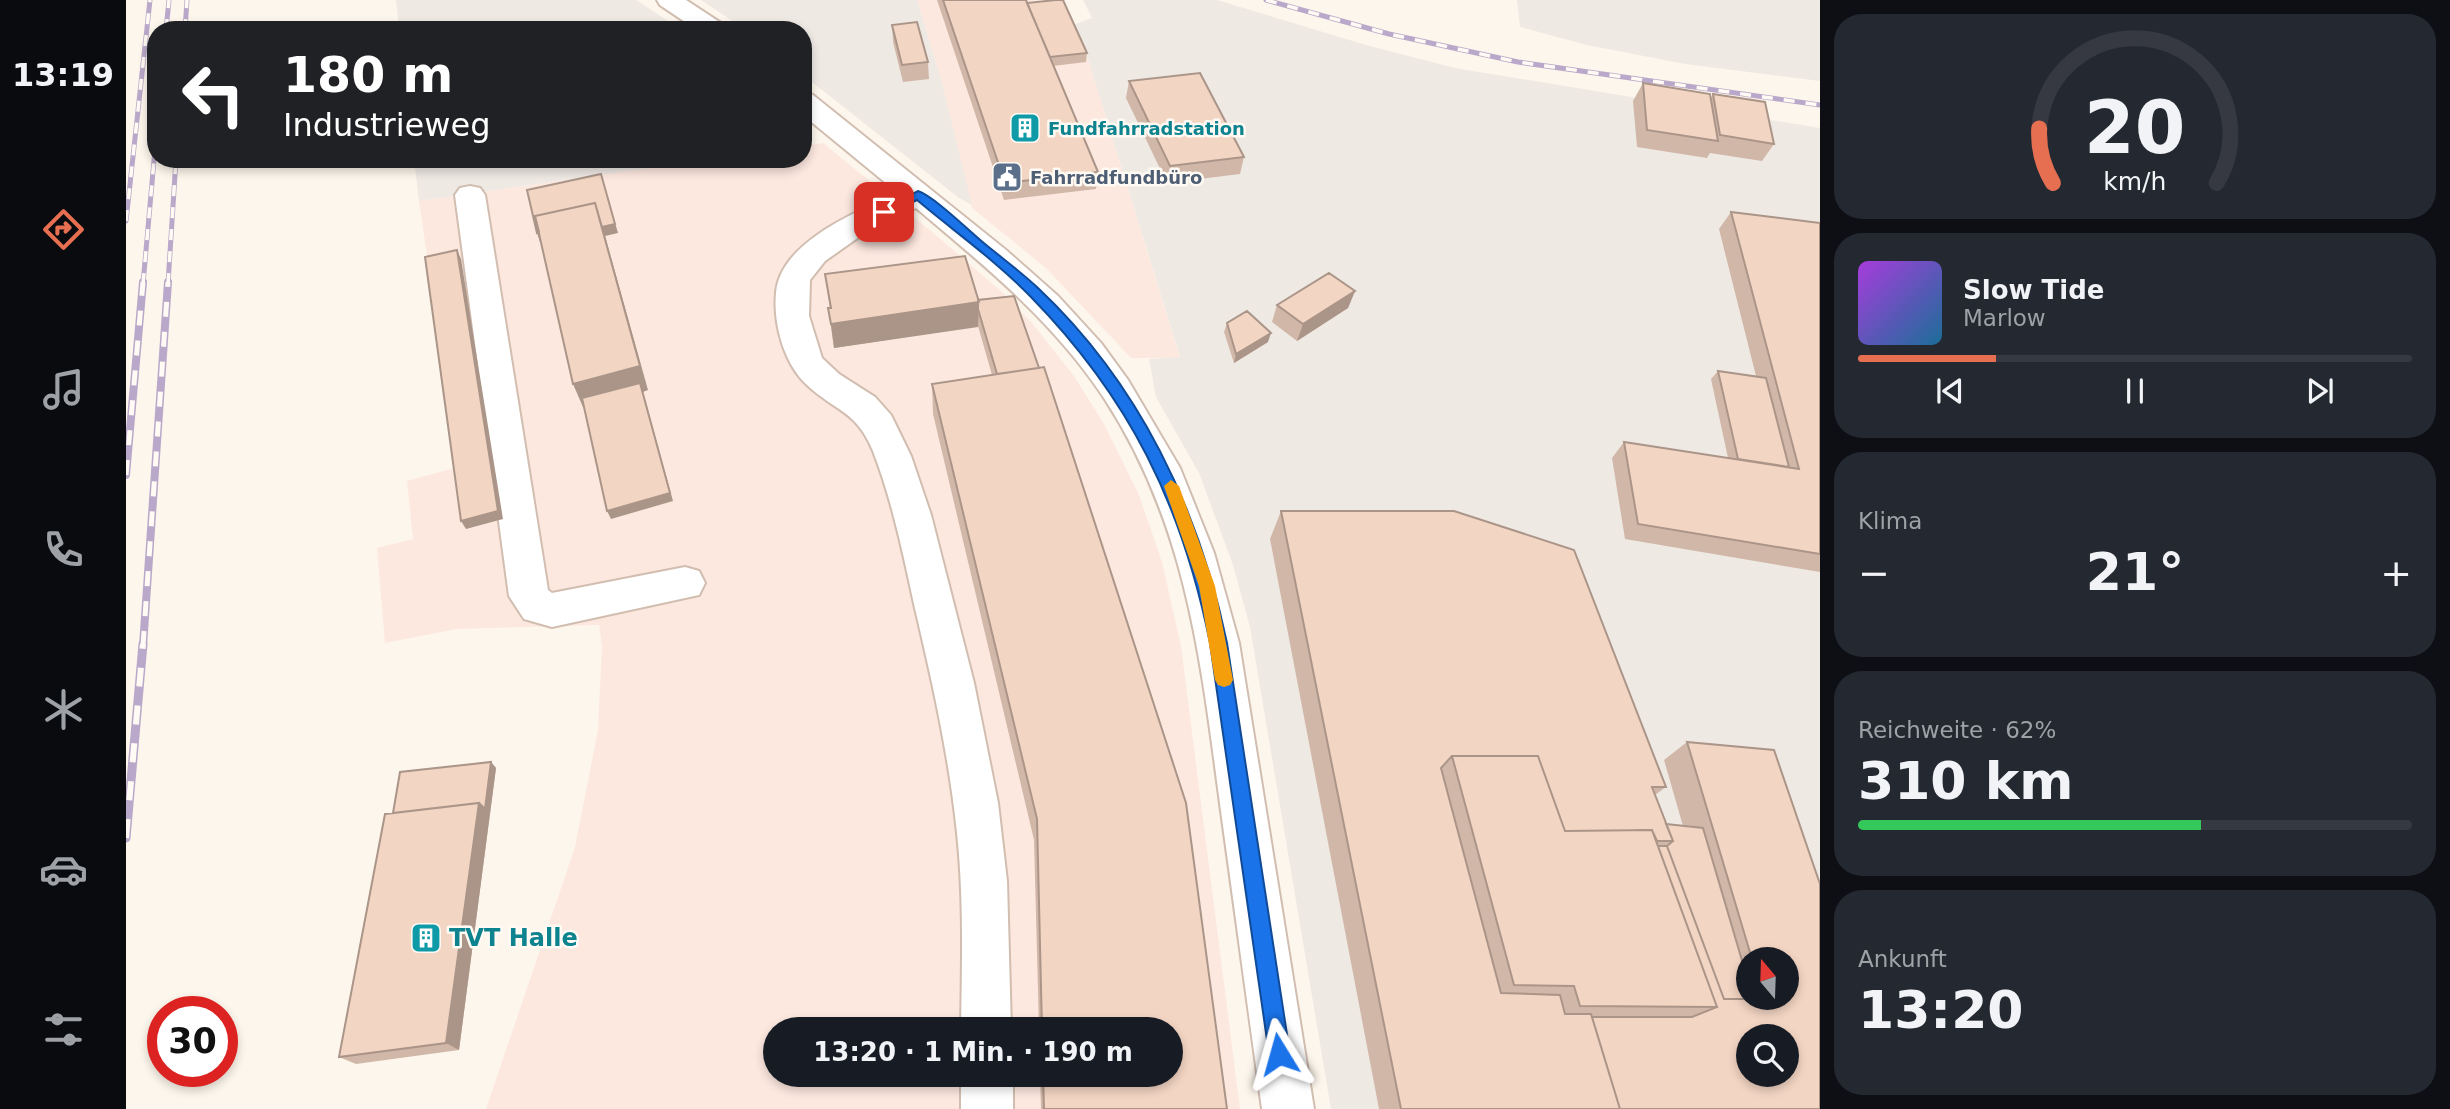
<!DOCTYPE html>
<html lang="de">
<meta charset="utf-8">
<style>
body{margin:0;font-family:"DejaVu Sans",sans-serif;background:#242831;color:#f1f3f6;height:100vh;display:flex;flex-direction:column;font-size:26px;white-space:nowrap}
*{box-sizing:border-box;margin:0}
p{font-size:23px;color:#9ea1a6}
.icon{flex:none;width:38px;height:38px;fill:none;stroke:currentColor;stroke-width:2;stroke-linecap:round;stroke-linejoin:round}
.map{position:relative;flex:1;overflow:hidden}
.details{display:flex;flex-direction:column;gap:14px;padding:14px;background:#0d0f14;width:630px}
.details>*{flex:none}
.hud{position:absolute;left:21px;top:21px;width:665px;height:147px;border-radius:28px;box-shadow:0 4px 10px #0003;background:#202124;color:#fff;overflow:hidden}
.needle{width:46px;rotate:341deg}
.controls{position:absolute;left:1610px;top:947px;display:grid;gap:14px}
.controls a{display:grid;place-items:center;width:63px;height:63px;border-radius:50%;background:#171b24;box-shadow:0 4px 10px #0003;font-size:35px}
.speed{position:absolute;left:21px;top:996px;display:flex;gap:14px;font-size:35px;font-weight:700;text-align:center}
.speed>*{display:grid;place-content:center;width:91px;height:91px;border-radius:50%;background:#171b24;box-shadow:0 4px 10px #0003;line-height:1}
.speed .limit{border:10px solid #d22;background:#fff;color:#111}
.pin{position:absolute;display:grid;place-items:center;width:60px;height:60px;color:#fff;margin:-30px;border-radius:14px;box-shadow:0 4px 10px #0006}
.me{position:absolute;width:77px;margin:-38px;rotate:352deg;stroke-linejoin:round;filter:drop-shadow(0 0 5px #0008)}
.turn{display:flex;align-items:center;gap:24px;height:147px;padding:0 21px;font-size:32px}
.turn .icon{width:91px;height:91px;stroke-width:2.5}
.turn b{display:block;font-size:49px;line-height:60px}
.big{font-size:52px;font-weight:600;line-height:1.1}
.details .widget{flex:1;display:flex;flex-direction:column;justify-content:center;gap:10px;min-width:0;padding:0 24px;border-radius:28px;background:#242831}
.details .dial{align-items:center;gap:0}
.dial svg{height:182px;overflow:visible;fill:none;stroke:#363941;stroke-width:7;stroke-linecap:round;text-anchor:middle}
.dial text{fill:#f1f3f6;stroke:none}
.song{display:flex;align-items:center;gap:21px}
.cover{width:84px;height:84px;border-radius:10px;background:linear-gradient(135deg,hsl(280 70% 55%),hsl(200 70% 35%))}
.played{height:7px;border-radius:4px;background:linear-gradient(90deg,#e76f51 25%,#363941 25%)}
.keys{display:flex;justify-content:space-around;direction:ltr}
.heat{display:flex;justify-content:space-between;align-items:center;font-size:38px;direction:ltr}
.charge{height:10px;border-radius:5px;background:linear-gradient(90deg,#34c759 62%,#363941 0)}
.trip{position:absolute;left:637px;top:1017px;width:420px;height:70px;border-radius:35px;background:#171b24;box-shadow:0 4px 10px #0003;font-weight:600;line-height:70px;text-align:center}
main{display:flex;flex:1;min-height:0}
.tabs{display:flex;flex-direction:column;width:126px;justify-content:space-around;align-items:center;background:#090b0e;color:#9ea1a6}
.tabs .icon{width:49px;height:49px}
.tabs .active{color:#e76f51}
.tabs b{font-size:32px;color:#f1f3f6}
.map>svg:first-child{display:block}
</style>
<main>
<nav class="tabs">
<b>13:19</b>
<svg class="icon active" aria-label="directions" viewBox="0 0 24 24"><path d="M12 3l9 9-9 9-9-9zM9 14v-3h6M13 9l2 2-2 2"/></svg>
<svg class="icon" aria-label="music" viewBox="0 0 24 24"><path d="M9 18V5l10-2v13"/><circle cx="6" cy="18" r="3"/><circle cx="16" cy="16" r="3"/></svg>
<svg class="icon" aria-label="phone" viewBox="0 0 24 24"><path d="M5 4h4l2 5-3 2q2 4 5 5l2-3 5 2v4C11 20 4 13 5 4z"/></svg>
<svg class="icon" aria-label="climate" viewBox="0 0 24 24"><path d="M12 3v18M4 7l16 10M4 17L20 7"/></svg>
<svg class="icon" aria-label="car" viewBox="0 0 24 24"><path d="M5 17H2v-5l4-1 3-4h7l3 4 3 1v5h-3M9 17h6M6 11h13"/><circle cx="7" cy="17" r="2"/><circle cx="17" cy="17" r="2"/></svg>
<svg class="icon" aria-label="filters" viewBox="0 0 24 24"><path d="M4 7h16M4 17h16"/><circle cx="9" cy="7" r="2"/><circle cx="15" cy="17" r="2"/></svg>
</nav>
<div class="map">
<svg width="1694" height="1109" viewBox="0 0 1694 1109">
<rect width="100%" height="100%" fill="#fdf6ec"/>
<path fill="#fde8e0" fill-rule="evenodd" d="M791,0H933L963,62L1054,358H1005L920,268L846,208L815,79Z
M697,143L811,236L878,294L906,323L948,376L978,424L1013,495L1036,562L1055,646L1114,1109H360L449,847L472,730L476,646L473,625L330,629L259,643L251,548L287,539L281,481L332,467L293,201L585,159H677V146ZM649,1029H1045V1074H649Z"/>
<path fill="#efe9e4" fill-rule="evenodd" d="M270,0H510L556,30H273Z
M575,0H791L815,79L846,205L833,198L677,75V30H620Z
M957,0H1091L1240,45L1329,68L1694,128V1109H1205L1124,627L1107,565L1073,473L1030,397L1023,359L1054,357L963,62L947,25L966,18ZM1622,959H1661V998H1622ZM1622,1036H1661V1074H1622Z
M1391,0H1694V81L1559,64L1461,45L1394,27Z
M288,159H585L293,201Z"/>
<g fill="none" stroke-linecap="round" stroke-linejoin="round">
<g stroke="#d1beb0" stroke-width="4">
<path id="minor" d="M531,0H560L598,25L602,30H571L534,5Z
M677,93L687,95L880,250L932,296L975,343L1002,380L1054,468L1088,553L1113,643L1188,1109H1136C1122,1010 1109,910 1095,811C1075,663 1062,527 978,398C928,322 859,266 790,208L733,237L699,261L684,280L683,316L696,358L713,374L749,397L765,415L785,456L805,515L848,683L872,803L881,881L885,1029H835C836,964 838,898 831,833C823,756 806,680 788,604C777,553 766,500 747,451C730,410 710,412 681,385C658,364 647,323 650,293C654,242 732,211 772,193L677,115Z
M344,186L354,188L359,195L422,590L426,593L559,567L573,571L579,583L573,595L426,627L398,619L383,596L329,195L334,188Z
M835,1074H887V1109H835Z"/>
</g>
<use href="#minor" fill="#fff" fill-rule="evenodd"/>
<g stroke="#b9a8c9" stroke-width="5">
<path id="rail-far2" d="M1140,0L1263,34L1392,62L1694,105
M40,30L43,0
M59,30L61,0
M0,221L24,0
M17,284L30,138
M42,284L50,159"/>
</g>
<g stroke="#b9a8c9" stroke-width="8">
<path id="rail-far1" d="M0,475L17,282
M17,646L42,282"/>
</g>
<g stroke="#b9a8c9" stroke-width="9">
<path id="rail" d="M0,838L17,644"/>
</g>
<use href="#rail-far2" stroke="#fffaf3" stroke-width="3.5" stroke-dasharray="11" stroke-linecap="butt"/>
<use href="#rail-far1" stroke="#fffaf3" stroke-width="5" stroke-dasharray="15" stroke-linecap="butt"/>
<use href="#rail" stroke="#fffaf3" stroke-width="6" stroke-dasharray="19" stroke-linecap="butt"/>
</g>
<path fill="#d1b7a8" fill-rule="evenodd" d="M811,0H900L901,3L961,53L960,62L927,66L972,172L970,189L878,200Z
M766,25L802,62L803,79L777,82L767,42Z
M1003,81L1118,157L1114,174L1041,183L1000,98Z
M1517,83L1585,98L1587,94L1648,144L1636,161L1584,153L1581,158L1511,147L1507,101Z
M1605,212L1694,223V572L1499,539L1486,458L1498,442L1602,458L1585,379L1592,371L1630,376L1593,229Z
M699,274L852,300L1101,1109H915L914,1074H1045V1029H913L908,840L807,414L806,384L866,375L852,326L708,348L702,308H704Z
M1229,291L1222,308L1171,341L1146,322L1151,305Z
M1101,323L1142,342L1108,363L1098,332Z
M1155,511H1328L1448,550L1540,787L1529,795L1540,824L1557,826L1538,760L1561,742L1648,750L1694,884V1109H1253L1144,539ZM1622,959H1661V998H1622ZM1622,1036H1661V1074H1622Z
M365,762L370,768L333,1050L230,1064L213,1057Z"/>
<path fill="#aa9588" d="M475,174L492,233L479,236L522,390L517,392L547,501L485,519L481,511L517,392L457,407L447,384L476,228L414,242L411,233Z
M331,250L335,259L377,519L340,529L335,521Z
M1229,291L1222,308L1171,341L1177,324Z
M853,302L852,327L708,348L705,324Z
M1145,333L1142,342L1108,363L1110,354Z
M365,762L370,768L333,1050L320,1043L353,803Z"/>
<path fill="#f3d5c3" stroke="#aa9588" stroke-width="2" fill-rule="evenodd" d="M817,0H900L972,172L879,183Z
M930,0H937L961,53L924,57L901,3Z
M791,22L802,62L776,65L766,25Z
M1074,73L1118,157L1044,166L1003,81Z
M1517,83L1584,94L1592,141L1521,130Z
M1587,94L1639,102L1648,144L1594,135Z
M475,174L489,224L476,227L469,203L409,216L413,232L411,233L401,190Z
M469,203L514,366L447,384L409,216Z
M1605,212L1694,223V554L1512,524L1498,442L1673,469Z
M331,250L372,511L335,521L299,257Z
M839,256L853,302L705,324L702,308H705L699,274Z
M1203,273L1229,291L1177,324L1151,305Z
M888,296L913,368L871,374L852,309V300Z
M1121,311L1145,333L1110,354L1101,323Z
M918,367L1060,803L1101,1109H918L917,1074H1045V1029H916L911,819L806,384Z
M1592,371L1640,378L1663,467L1612,459Z
M514,383L544,493L481,511L456,398Z
M1155,511H1328L1448,550L1540,787H1526L1547,841H1531L1526,830L1439,831L1412,756H1326L1315,768L1375,993L1434,995L1439,1014H1465L1494,1109H1275Z
M1561,742L1648,750L1694,884V1109H1494L1466,1017H1566L1591,1007L1532,846H1541L1598,999H1638L1637,998H1661V959H1626ZM1622,1036H1661V1074H1622Z
M1326,756H1412L1439,831L1526,830L1591,1007L1454,1006L1448,986L1388,985Z
M365,762L359,809L353,803L267,813L274,772Z
M353,803L320,1043L213,1057L259,814Z
M1540,824L1577,828L1622,981V998H1627L1628,999H1598L1541,846L1547,841Z"/>
<path fill="#1a73e8" stroke="#114b97" stroke-width="2" d="M792,191C809,197 843,231 859,244C876,258 895,272 912,288C1013,383 1073,509 1101,643L1164,1054L1161,1061L1153,1064L1146,1061L1143,1054L1084,643C1056,505 1004,398 904,296C870,261 829,232 791,200L762,214L758,216L751,212Z"/>
<path fill="#f59e0b" d="M1045,480L1053,486L1089,586L1107,680L1104,685L1098,687L1092,685L1089,680L1073,586L1038,486Z"/>
<defs>
<g id="building-square" transform="scale(1.575)"><rect x="-9" y="-9" width="18" height="18" rx="4" fill="#0f9aa8" stroke="#fffaf3"/><path d="M-4-6H4V6H1V3H-1V6H-4ZM-2.5-4.3h1.7v1.8h-1.7ZM.8-4.3h1.7v1.8H.8ZM-2.5-1h1.7V.8h-1.7ZM.8-1h1.7V.8H.8Z" fill="#fff"/></g>
<g id="civic-square" transform="scale(1.575)"><rect x="-9" y="-9" width="18" height="18" rx="4" fill="#5c6f8a" stroke="#fffaf3"/><path d="M-.6-6.5H3V-4.5H.6V-3L4-1V1h2V6H-6V1h2V-1L-.6-3ZM-1.2 2.5V6h2.4V2.5Z" fill="#fff"/></g>
</defs>
<g fill-rule="evenodd">
<use href="#building-square" x="899" y="128"/>
<use href="#civic-square" x="881" y="177"/>
<use href="#building-square" x="300" y="938"/>
</g>
<g text-anchor="middle" dominant-baseline="central" stroke-width="5" stroke-linejoin="round" paint-order="stroke">
<g font-size="18" font-weight="bold" fill="#0d838f" stroke="#fffaf3" text-anchor="start">
<text x="922" y="128">Fundfahrradstation</text>
</g>
<g font-size="18" font-weight="bold" fill="#4e5e75" stroke="#fffaf3" text-anchor="start">
<text x="904" y="177">Fahrradfundbüro</text>
</g>
<g font-size="24" font-weight="bold" fill="#0d838f" stroke="#fffaf3" text-anchor="start">
<text x="323" y="938">TVT Halle</text>
</g>
</g>
</svg>
<div class="controls">
<a><svg class="needle" viewBox="-14 -14 28 28"><path d="M0-13l5 13h-10z" fill="#e53935"/><path d="M0 13l5-13h-10z" fill="#9ea1a6"/></svg></a>
<a><svg class="icon" aria-label="search" viewBox="0 0 24 24"><circle cx="10" cy="10" r="6"/><path d="M15 15l6 6"/></svg></a>
</div>
<div class="speed"><div class="limit">30</div></div>
<div class="pin" style="left:758px;top:212px;background:#d93025"><svg class="icon" aria-label="arrive" viewBox="0 0 24 24"><path d="M6 21V4h12l-3 4 3 4H6"/></svg></div>
<svg class="me" style="left:1153px;top:1054px" viewBox="-20 -20 40 40"><path d="M0-17L14 15 0 8-14 15z" fill="#1a73e8" stroke="#fff" stroke-width="4"/></svg>
<div class="trip">13:20 · 1 Min. · 190 m</div>
<div class="hud">
<div class="turn"><svg class="icon" aria-label="left" viewBox="0 0 24 24"><path d="M17 20v-9H6M10 6l-5 5 5 5"/></svg><div><b>180 m</b>Industrieweg</div></div>
</div>
</div>
<section class="details">
<div class="widget dial"><svg viewBox="0 0 100 80">
<path d="M14 69A42 42 0 1 1 86 69"/>
<path d="M14 69A42 42 0 0 1 8 45" stroke="#e76f51"/>
<text x="50" y="56" font-size="32" font-weight="700">20</text>
<text x="50" y="72" font-size="11">km/h</text>
</svg></div>
<div class="widget">
<div class="song"><i class="cover"></i><div><b>Slow Tide</b><p>Marlow</p></div></div>
<div class="played"></div>
<div class="keys"><svg class="icon" aria-label="previous" viewBox="0 0 24 24"><path d="M18 5L8 12l10 7zM5 5v14"/></svg><svg class="icon" aria-label="pause" viewBox="0 0 24 24"><path d="M8 5v14M16 5v14"/></svg><svg class="icon" aria-label="next" viewBox="0 0 24 24"><path d="M6 5l10 7-10 7zM19 5v14"/></svg></div>
</div>
<div class="widget"><p>Klima</p>
<div class="heat"><a>−</a><b class="big">21°</b><a>+</a></div>
</div>
<div class="widget"><p>Reichweite · 62%</p><b class="big">310 km</b><div class="charge"></div></div>
<div class="widget"><p>Ankunft</p><b class="big">13:20</b></div>
</section>
</main>
